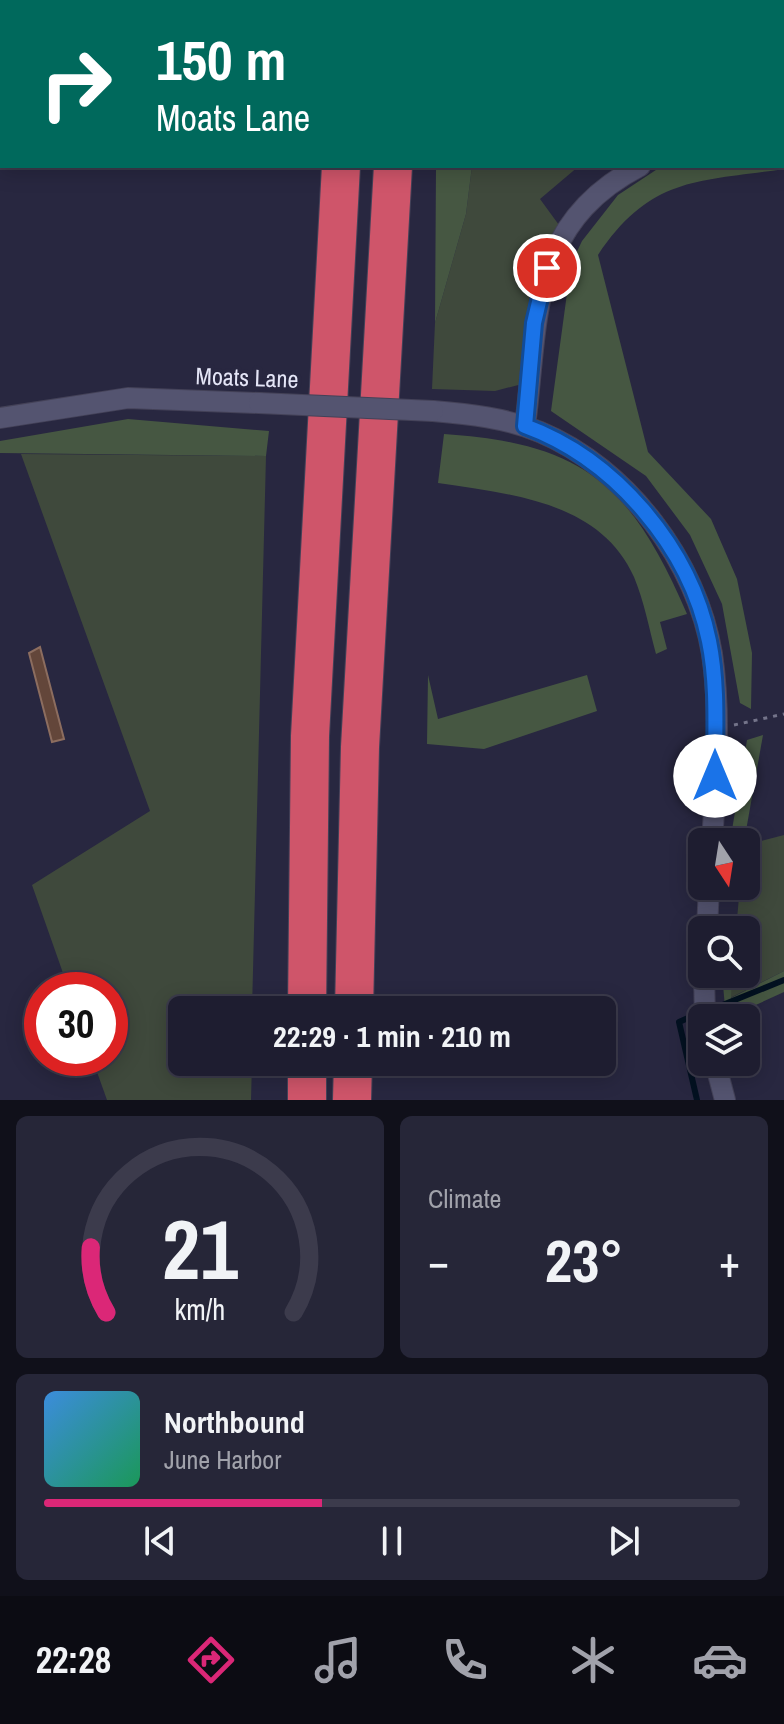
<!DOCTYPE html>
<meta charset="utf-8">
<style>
body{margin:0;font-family:"Archivo Narrow",sans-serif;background:#262638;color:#f1f3f6;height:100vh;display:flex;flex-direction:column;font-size:30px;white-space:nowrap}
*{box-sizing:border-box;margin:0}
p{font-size:26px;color:#a1a2ab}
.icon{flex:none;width:44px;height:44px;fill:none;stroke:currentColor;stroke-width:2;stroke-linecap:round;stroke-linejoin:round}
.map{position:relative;height:1100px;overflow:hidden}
.panel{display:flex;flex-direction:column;gap:16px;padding:16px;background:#10101a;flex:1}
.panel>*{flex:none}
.top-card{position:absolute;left:0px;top:0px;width:784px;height:168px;box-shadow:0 4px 20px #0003,0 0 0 2px #3c3b4c;background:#00695c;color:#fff;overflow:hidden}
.needle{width:52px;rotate:168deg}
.fabs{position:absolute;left:688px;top:828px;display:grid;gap:16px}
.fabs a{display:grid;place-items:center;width:72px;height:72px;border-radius:12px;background:#1e1d30;box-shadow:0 4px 20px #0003,0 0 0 2px #3c3b4c;font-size:40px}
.speed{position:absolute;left:24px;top:972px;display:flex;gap:16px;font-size:40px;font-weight:700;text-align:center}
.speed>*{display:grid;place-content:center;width:104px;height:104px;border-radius:50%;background:#1e1d30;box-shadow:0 4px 20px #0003,0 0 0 2px #3c3b4c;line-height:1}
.speed .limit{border:12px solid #d22;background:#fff;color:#111}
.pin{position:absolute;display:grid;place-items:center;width:68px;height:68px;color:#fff;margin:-34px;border:4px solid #fff;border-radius:50%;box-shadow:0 2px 8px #0007}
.me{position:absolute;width:88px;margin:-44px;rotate:0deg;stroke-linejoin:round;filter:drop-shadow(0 0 6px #0008)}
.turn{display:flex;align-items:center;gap:28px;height:168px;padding:0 24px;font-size:36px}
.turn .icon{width:104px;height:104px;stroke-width:2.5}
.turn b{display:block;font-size:56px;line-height:68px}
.big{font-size:60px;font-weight:700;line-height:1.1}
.panel .card{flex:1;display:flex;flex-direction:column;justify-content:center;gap:12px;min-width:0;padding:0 28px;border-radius:12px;background:#262638}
.panel .dial{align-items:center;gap:0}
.dial svg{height:208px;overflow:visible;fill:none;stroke:#3c3b4c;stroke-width:7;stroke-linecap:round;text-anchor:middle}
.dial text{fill:#f1f3f6;stroke:none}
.song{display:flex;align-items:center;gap:24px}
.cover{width:96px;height:96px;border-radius:12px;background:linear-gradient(135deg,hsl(210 70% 55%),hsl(150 70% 35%))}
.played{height:8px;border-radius:4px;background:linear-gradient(90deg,#db2777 40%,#3c3b4c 40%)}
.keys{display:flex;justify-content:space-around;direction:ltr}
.heat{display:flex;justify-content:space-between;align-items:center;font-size:44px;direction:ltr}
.panel .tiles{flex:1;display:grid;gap:16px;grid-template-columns:1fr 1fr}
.card:last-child{grid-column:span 2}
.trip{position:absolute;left:168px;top:996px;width:448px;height:80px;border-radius:12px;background:#1e1d30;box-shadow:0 4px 20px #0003,0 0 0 2px #3c3b4c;font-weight:700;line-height:80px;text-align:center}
.dock{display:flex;height:128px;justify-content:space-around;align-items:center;background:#0c0c13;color:#a1a2ab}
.dock .icon{width:56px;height:56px}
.dock .on{color:#db2777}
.dock b{font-size:36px;color:#f1f3f6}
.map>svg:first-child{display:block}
</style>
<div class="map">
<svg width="784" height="1100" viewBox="0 0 784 1100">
<rect width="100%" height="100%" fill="#282740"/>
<path fill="#3f493c" d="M472,166H579L540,199L559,225L538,270L522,384L495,391L432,389L435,323L466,214Z
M21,454L266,456L252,1010H182V1062H252L251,1100H107L92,1058H110V990H69L32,885L150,811Z
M784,835V971L730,998L732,974H746V930H736L740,886H746V845Z"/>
<path fill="#465742" d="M782,132L784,169C698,182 651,176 598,255L648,452L711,519L737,579L752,653L751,709L740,703L722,604L690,535L646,476L551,411L571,264L582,241L618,195L662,166H782Z
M436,166H472L466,214L435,323Z
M128,419L269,431L266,456L0,453V441Z
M444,434C586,443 632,487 687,614L660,622L667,649L656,654C649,628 644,601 634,577C600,501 510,494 438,483Z
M428,675L438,719L587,675L597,711L484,749L427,744Z
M763,735L744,842H730L747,740Z
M784,971V992L736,1014V1018H726L722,974H732L731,998Z"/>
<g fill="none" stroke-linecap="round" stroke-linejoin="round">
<path stroke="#031121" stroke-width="6" d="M720,1006L784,980
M688,1018L679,1022L697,1100"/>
</g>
<path fill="#63463a" stroke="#8c6d5f" stroke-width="2" d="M40,647L64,739L52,742L29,653Z"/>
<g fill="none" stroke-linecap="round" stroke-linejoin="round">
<g stroke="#444258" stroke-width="22">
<path id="street" d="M593,0V2
M782,124L784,123
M433,411C469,414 506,418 540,432C627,468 697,562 712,654C721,714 716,781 712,842
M0,418L128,398L259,403
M525,426C539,318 528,224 640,166
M707,930L709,886
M704,974L705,1018
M715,1062L725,1100"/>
</g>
<g stroke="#444258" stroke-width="40">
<path id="highway" d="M349,2V0
M401,2V0
M307,1010L310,736L341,166
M354,1010L360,747L393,166
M307,1100V1062
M352,1100L353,1062"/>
</g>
<path stroke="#74748a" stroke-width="3" stroke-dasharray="4 6" stroke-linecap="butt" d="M734,725L784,714"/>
<use href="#street" stroke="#545470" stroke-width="20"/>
<use href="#highway" stroke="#cf556a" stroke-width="38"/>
<g stroke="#444258" stroke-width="22" stroke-linecap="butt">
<path id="street-bridge" d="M259,403L433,411"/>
</g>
<use href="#street-bridge" stroke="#545470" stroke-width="20"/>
</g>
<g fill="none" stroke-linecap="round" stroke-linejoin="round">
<g stroke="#114b97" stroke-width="20">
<path id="route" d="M547,268L534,323L525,426C615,459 690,547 709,641C718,685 715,731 715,776"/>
</g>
<use href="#route" stroke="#1a73e8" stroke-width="14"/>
</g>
<g text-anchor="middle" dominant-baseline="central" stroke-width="8" stroke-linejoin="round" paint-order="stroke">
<g font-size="24" fill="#e4e5f6" stroke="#282740">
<text transform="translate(247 377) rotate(2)">Moats Lane</text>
</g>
</g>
</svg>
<div class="fabs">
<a><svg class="needle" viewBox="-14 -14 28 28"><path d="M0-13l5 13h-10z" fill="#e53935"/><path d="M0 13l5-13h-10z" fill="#a1a2ab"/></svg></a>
<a><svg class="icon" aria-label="search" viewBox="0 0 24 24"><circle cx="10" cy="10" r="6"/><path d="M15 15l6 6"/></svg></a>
<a><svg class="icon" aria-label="layers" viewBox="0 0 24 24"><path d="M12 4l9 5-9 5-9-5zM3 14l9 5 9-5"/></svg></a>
</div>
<div class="speed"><div class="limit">30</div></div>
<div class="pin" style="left:547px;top:268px;background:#d93025"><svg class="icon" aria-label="arrive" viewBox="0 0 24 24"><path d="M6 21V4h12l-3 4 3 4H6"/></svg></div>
<svg class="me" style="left:715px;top:776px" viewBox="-20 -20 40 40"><circle r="19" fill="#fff"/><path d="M0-13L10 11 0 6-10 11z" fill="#1a73e8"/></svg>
<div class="trip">22:29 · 1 min · 210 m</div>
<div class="top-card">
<div class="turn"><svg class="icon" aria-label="right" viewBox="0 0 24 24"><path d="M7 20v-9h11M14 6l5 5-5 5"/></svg><div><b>150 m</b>Moats Lane</div></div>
</div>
</div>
<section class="panel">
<div class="tiles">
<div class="card dial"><svg viewBox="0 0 100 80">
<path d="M14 69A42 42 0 1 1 86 69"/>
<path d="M14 69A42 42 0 0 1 8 44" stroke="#db2777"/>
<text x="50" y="56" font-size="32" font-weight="700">21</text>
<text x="50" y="72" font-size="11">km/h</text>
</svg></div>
<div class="card"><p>Climate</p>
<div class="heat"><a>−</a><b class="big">23°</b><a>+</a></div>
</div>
<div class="card">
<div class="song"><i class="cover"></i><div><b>Northbound</b><p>June Harbor</p></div></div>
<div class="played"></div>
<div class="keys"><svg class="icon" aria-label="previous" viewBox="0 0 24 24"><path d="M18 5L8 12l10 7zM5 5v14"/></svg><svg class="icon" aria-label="pause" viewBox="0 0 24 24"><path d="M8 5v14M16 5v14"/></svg><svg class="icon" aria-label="next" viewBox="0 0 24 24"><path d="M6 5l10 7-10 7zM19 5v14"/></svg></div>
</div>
</div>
</section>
<nav class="dock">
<b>22:28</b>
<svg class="icon on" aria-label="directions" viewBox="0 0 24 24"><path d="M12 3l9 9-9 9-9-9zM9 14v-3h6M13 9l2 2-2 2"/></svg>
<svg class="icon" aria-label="music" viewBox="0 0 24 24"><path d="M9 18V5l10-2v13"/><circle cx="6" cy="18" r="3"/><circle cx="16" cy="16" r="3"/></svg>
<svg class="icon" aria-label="phone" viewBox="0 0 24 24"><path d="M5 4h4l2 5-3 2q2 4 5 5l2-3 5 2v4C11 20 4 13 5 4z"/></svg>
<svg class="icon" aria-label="climate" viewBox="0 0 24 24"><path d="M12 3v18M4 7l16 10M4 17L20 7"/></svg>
<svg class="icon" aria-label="car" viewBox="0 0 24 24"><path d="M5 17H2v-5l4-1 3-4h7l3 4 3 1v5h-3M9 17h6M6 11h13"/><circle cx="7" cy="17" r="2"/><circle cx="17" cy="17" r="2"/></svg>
</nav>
